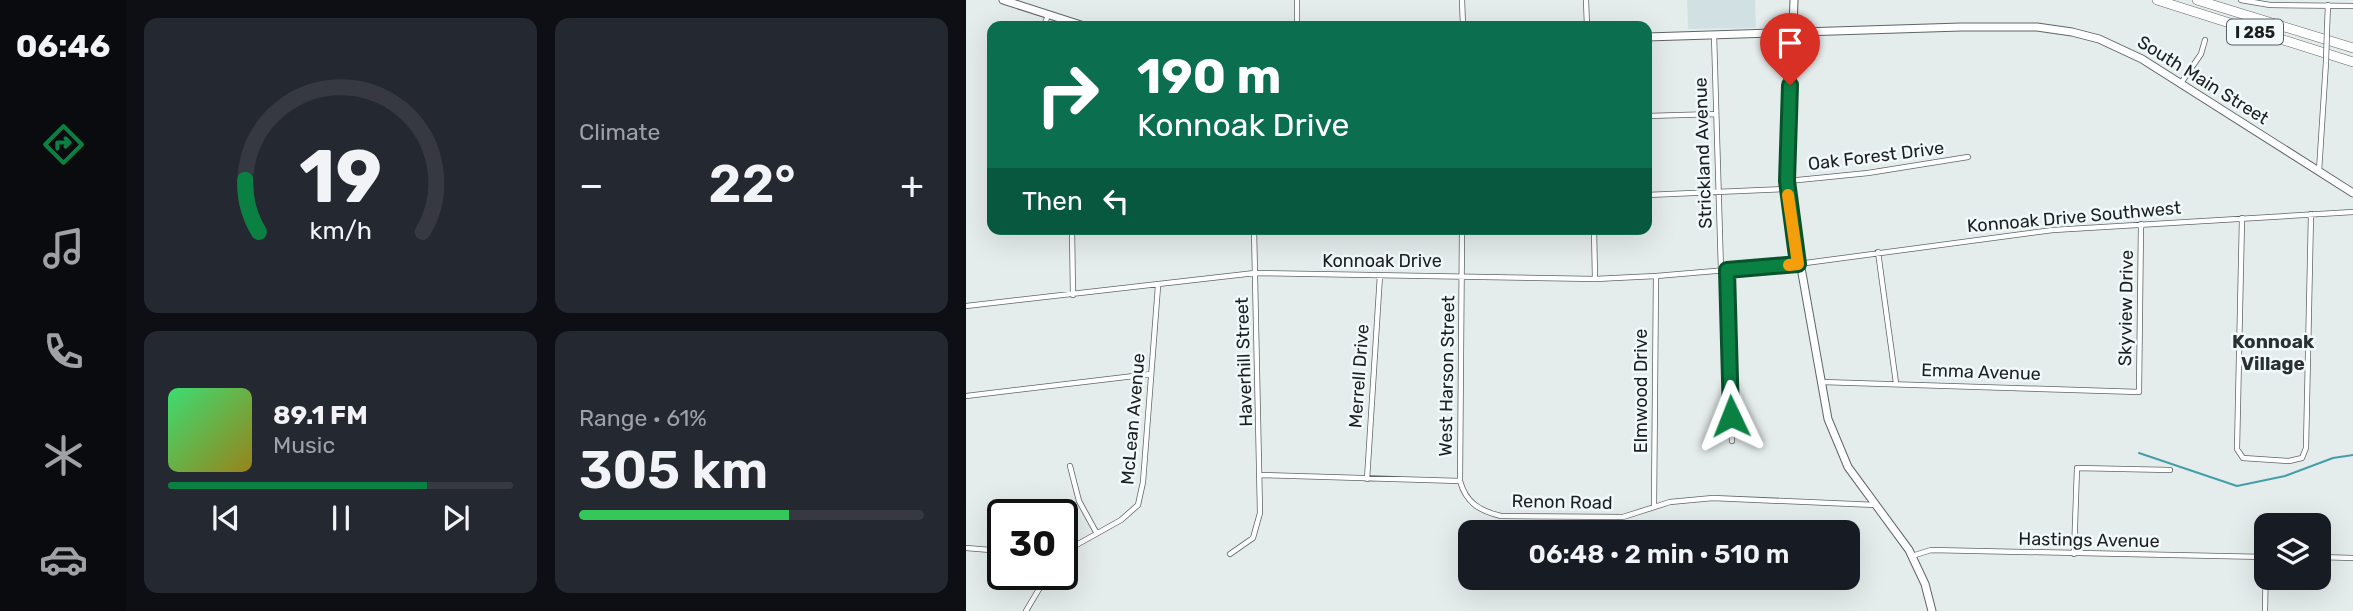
<!DOCTYPE html>
<meta charset="utf-8">
<style>
body{margin:0;font-family:Rubik,sans-serif;background:#242831;color:#f1f3f6;height:100vh;display:flex;flex-direction:column;font-size:26px;white-space:nowrap}
*{box-sizing:border-box;margin:0}
p{font-size:23px;color:#9ea1a6}
.icon{flex:none;width:38px;height:38px;fill:none;stroke:currentColor;stroke-width:2;stroke-linecap:round;stroke-linejoin:round}
.map{position:relative;flex:1;overflow:hidden}
.sheet{display:flex;flex-direction:column;gap:18px;padding:18px;background:#0d0f14;width:840px}
.sheet>*{flex:none}
.banner{position:absolute;left:21px;top:21px;width:665px;height:214px;border-radius:14px;box-shadow:0 7px 28px #0002;background:#0b6e4f;color:#fff;overflow:hidden}
.fabs{position:absolute;left:1288px;top:513px;display:grid;gap:14px}
.fabs a{display:grid;place-items:center;width:77px;height:77px;border-radius:14px;background:#171b24;box-shadow:0 7px 28px #0002;font-size:35px}
.speed{position:absolute;left:21px;top:499px;display:flex;gap:14px;font-size:35px;font-weight:700;text-align:center}
.speed>*{display:grid;place-content:center;width:91px;height:91px;border-radius:50%;background:#171b24;box-shadow:0 7px 28px #0002;line-height:1}
.speed .limit{border:4px solid #111;border-radius:10px;background:#fff;color:#111}
.pin{position:absolute;display:grid;place-items:center;width:60px;height:60px;color:#fff;margin:-72px -30px;border-radius:50% 50% 50% 0;rotate:-45deg;box-shadow:0 0 7px #0007}
.pin .icon{rotate:45deg}
.me{position:absolute;width:77px;margin:-38px;rotate:358deg;stroke-linejoin:round;filter:drop-shadow(0 0 5px #0008)}
.turn{display:flex;align-items:center;gap:24px;height:147px;padding:0 35px;font-size:32px}
.turn .icon{width:91px;height:91px;stroke-width:2.5}
.turn b{display:block;font-size:49px;line-height:60px}
.then{display:flex;align-items:center;height:66px;padding:0 35px;background:#0003;gap:14px;font-size:26px}
.big{font-size:52px;font-weight:600;line-height:1.1}
.sheet .tile{flex:1;display:flex;flex-direction:column;justify-content:center;gap:10px;min-width:0;padding:0 24px;border-radius:14px;background:#242831}
.sheet .dial{align-items:center;gap:0}
.dial svg{height:182px;overflow:visible;fill:none;stroke:#363941;stroke-width:7;stroke-linecap:round;text-anchor:middle}
.dial text{fill:#f1f3f6;stroke:none}
.song{display:flex;align-items:center;gap:21px}
.cover{width:84px;height:84px;border-radius:10px;background:linear-gradient(135deg,hsl(140 70% 55%),hsl(50 70% 35%))}
.played{height:7px;border-radius:4px;background:linear-gradient(90deg,#0b8043 75%,#363941 75%)}
.keys{display:flex;justify-content:space-around;direction:ltr}
.heat{display:flex;justify-content:space-between;align-items:center;font-size:38px;direction:ltr}
.charge{height:10px;border-radius:5px;background:linear-gradient(90deg,#34c759 61%,#363941 0)}
.sheet .tiles{flex:1;display:grid;gap:18px;grid-template-columns:repeat(2,1fr)}
.trip{position:absolute;left:492px;top:520px;width:402px;height:70px;border-radius:14px;background:#171b24;box-shadow:0 7px 28px #0002;font-weight:600;line-height:70px;text-align:center}
main{display:flex;flex:1;min-height:0}
.tabs{display:flex;flex-direction:column;width:126px;justify-content:space-around;align-items:center;background:#090b0e;color:#9ea1a6}
.tabs .icon{width:49px;height:49px}
.tabs .selected{color:#0b8043}
.tabs b{font-size:32px;color:#f1f3f6}
.map>svg:first-child{display:block}
</style>
<main>
<nav class="tabs">
<b>06:46</b>
<svg class="icon selected" aria-label="directions" viewBox="0 0 24 24"><path d="M12 3l9 9-9 9-9-9zM9 14v-3h6M13 9l2 2-2 2"/></svg>
<svg class="icon" aria-label="music" viewBox="0 0 24 24"><path d="M9 18V5l10-2v13"/><circle cx="6" cy="18" r="3"/><circle cx="16" cy="16" r="3"/></svg>
<svg class="icon" aria-label="phone" viewBox="0 0 24 24"><path d="M5 4h4l2 5-3 2q2 4 5 5l2-3 5 2v4C11 20 4 13 5 4z"/></svg>
<svg class="icon" aria-label="climate" viewBox="0 0 24 24"><path d="M12 3v18M4 7l16 10M4 17L20 7"/></svg>
<svg class="icon" aria-label="car" viewBox="0 0 24 24"><path d="M5 17H2v-5l4-1 3-4h7l3 4 3 1v5h-3M9 17h6M6 11h13"/><circle cx="7" cy="17" r="2"/><circle cx="17" cy="17" r="2"/></svg>
</nav>
<section class="sheet">
<div class="tiles">
<div class="tile dial"><svg viewBox="0 0 100 80">
<path d="M14 69A42 42 0 1 1 86 69"/>
<path d="M14 69A42 42 0 0 1 8 46" stroke="#0b8043"/>
<text x="50" y="56" font-size="32" font-weight="700">19</text>
<text x="50" y="72" font-size="11">km/h</text>
</svg></div>
<div class="tile"><p>Climate</p>
<div class="heat"><a>−</a><b class="big">22°</b><a>+</a></div>
</div>
<div class="tile">
<div class="song"><i class="cover"></i><div><b>89.1 FM</b><p>Music</p></div></div>
<div class="played"></div>
<div class="keys"><svg class="icon" aria-label="previous" viewBox="0 0 24 24"><path d="M18 5L8 12l10 7zM5 5v14"/></svg><svg class="icon" aria-label="pause" viewBox="0 0 24 24"><path d="M8 5v14M16 5v14"/></svg><svg class="icon" aria-label="next" viewBox="0 0 24 24"><path d="M6 5l10 7-10 7zM19 5v14"/></svg></div>
</div>
<div class="tile"><p>Range · 61%</p><b class="big">305 km</b><div class="charge"></div></div>
</div>
</section>
<div class="map">
<svg width="1387" height="611" viewBox="0 0 1387 611">
<rect width="100%" height="100%" fill="#e5ecec"/>
<path fill="#d1e1e3" d="M721,0H789L790,28L722,29Z"/>
<g fill="none" stroke-linecap="round" stroke-linejoin="round">
<path stroke="#459ea7" stroke-width="2" d="M1173,453L1271,486L1319,476L1367,458L1387,455"/>
<g stroke="#5f6566" stroke-width="6">
<path id="street" d="M496,0L497,26
M620,0L621,26
M1275,0L1304,5L1387,6
M78,26L82,15
M331,26V0
M1361,29L1362,5
M748,35L755,271
M1215,83L1235,54L1239,40
M681,116L750,114
M1353,171L1360,62
M822,181L902,173L1002,157
M681,195L820,189
M1276,218L1271,449L1277,458L1323,461L1336,458L1340,448L1345,214
M106,229L107,295
M496,229L494,481C500,503 514,511 535,516L657,517L704,502L747,498L910,505
M628,229L629,279
M912,252L930,383
M761,270L766,441
M0,306L289,273L629,279L690,276L832,264L1087,230L1387,212
M856,382L1173,392L1175,224
M0,396L185,374
M104,466L113,501L130,532
M295,475L494,481
M401,479L414,275
M688,506L690,276
M0,548L37,551
M96,553L155,520L172,505L177,482L192,286
M264,554L287,538L294,513L288,229
M1108,554L1111,468L1204,470
M946,556L965,550L1300,557
M1353,557L1387,558
M60,611L82,574
M1299,611L1300,557"/>
</g>
<g stroke="#5f6566" stroke-width="9">
<path id="secondary" d="M828,0L821,189L862,419L882,467L943,550L959,584L966,611"/>
</g>
<g stroke="#5f6566" stroke-width="9">
<path id="primary" d="M37,0L118,26
M681,37L995,27H1071L1106,32L1133,39L1176,59L1387,193"/>
</g>
<g stroke="#5f6566" stroke-width="10">
<path id="highway" d="M1191,0L1387,62
M1231,0L1387,48"/>
</g>
<use href="#street" stroke="#fff" stroke-width="4.5"/>
<use href="#secondary" stroke="#fff" stroke-width="7"/>
<use href="#primary" stroke="#fff" stroke-width="7"/>
<use href="#highway" stroke="#fff" stroke-width="9"/>
<g stroke="#5f6566" stroke-width="6" stroke-linecap="butt">
<path id="street-bridge" d="M1360,62L1361,29"/>
</g>
<use href="#street-bridge" stroke="#fff" stroke-width="4.5"/>
</g>
<g fill="none" stroke-linecap="round" stroke-linejoin="round">
<g stroke="#07532c" stroke-width="18">
<path id="route" d="M765,416L761,270L832,264L821,181L824,85"/>
</g>
<use href="#route" stroke="#0b8043" stroke-width="12"/>
<path stroke="#f59e0b" stroke-width="12" d="M822,195L832,264L823,265"/>
</g>
<g text-anchor="middle" dominant-baseline="central" stroke-width="5" stroke-linejoin="round" paint-order="stroke">
<rect fill="#f2f9fa" stroke="#5c6061" stroke-width="2" x="1261" y="19.5" width="56" height="25" rx="5"/>
<g font-size="16" font-weight="bold" fill="#1c1f1f">
<text x="1289" y="32">I 285</text>
</g>
<g font-size="18" fill="#1c1f1f" stroke="#f2f9fa">
<text transform="translate(1237 80) rotate(32)">South Main Street</text>
<text transform="translate(737 153) rotate(-92)">Strickland Avenue</text>
<text transform="translate(910 156) rotate(-7)">Oak Forest Drive</text>
<text transform="translate(1108 217) rotate(-5)">Konnoak Drive Southwest</text>
<text x="416" y="261">Konnoak Drive</text>
<text transform="translate(1160 308) rotate(-89)">Skyview Drive</text>
<text transform="translate(278 362) rotate(-92)">Haverhill Street</text>
<text transform="translate(1015 372) rotate(2)">Emma Avenue</text>
<text transform="translate(393 376) rotate(-86)">Merrell Drive</text>
<text transform="translate(481 376) rotate(-89)">West Harson Street</text>
<text transform="translate(675 391) rotate(-90)">Elmwood Drive</text>
<text transform="translate(167 419) rotate(-85)">McLean Avenue</text>
<text transform="translate(596 502) rotate(1)">Renon Road</text>
<text transform="translate(1123 540) rotate(1)">Hastings Avenue</text>
</g>
<g font-size="19" font-weight="bold" fill="#2b3030" stroke="#f2f9fa">
<text x="1307" y="341">Konnoak<tspan x="1307" dy="22">Village</tspan></text>
</g>
</g>
</svg>
<div class="fabs">
<a><svg class="icon" aria-label="layers" viewBox="0 0 24 24"><path d="M12 4l9 5-9 5-9-5zM3 14l9 5 9-5"/></svg></a>
</div>
<div class="speed"><div class="limit">30</div></div>
<div class="pin" style="left:824px;top:85px;background:#d93025"><svg class="icon" aria-label="arrive" viewBox="0 0 24 24"><path d="M6 21V4h12l-3 4 3 4H6"/></svg></div>
<svg class="me" style="left:765px;top:416px" viewBox="-20 -20 40 40"><path d="M0-17L14 15 0 8-14 15z" fill="#0b8043" stroke="#fff" stroke-width="4"/></svg>
<div class="trip">06:48 · 2 min · 510 m</div>
<div class="banner">
<div class="turn"><svg class="icon" aria-label="right" viewBox="0 0 24 24"><path d="M7 20v-9h11M14 6l5 5-5 5"/></svg><div><b>190 m</b>Konnoak Drive</div></div>
<div class="then">Then<svg class="icon" aria-label="left" viewBox="0 0 24 24"><path d="M17 20v-9H6M10 6l-5 5 5 5"/></svg></div>
</div>
</div>
</main>
